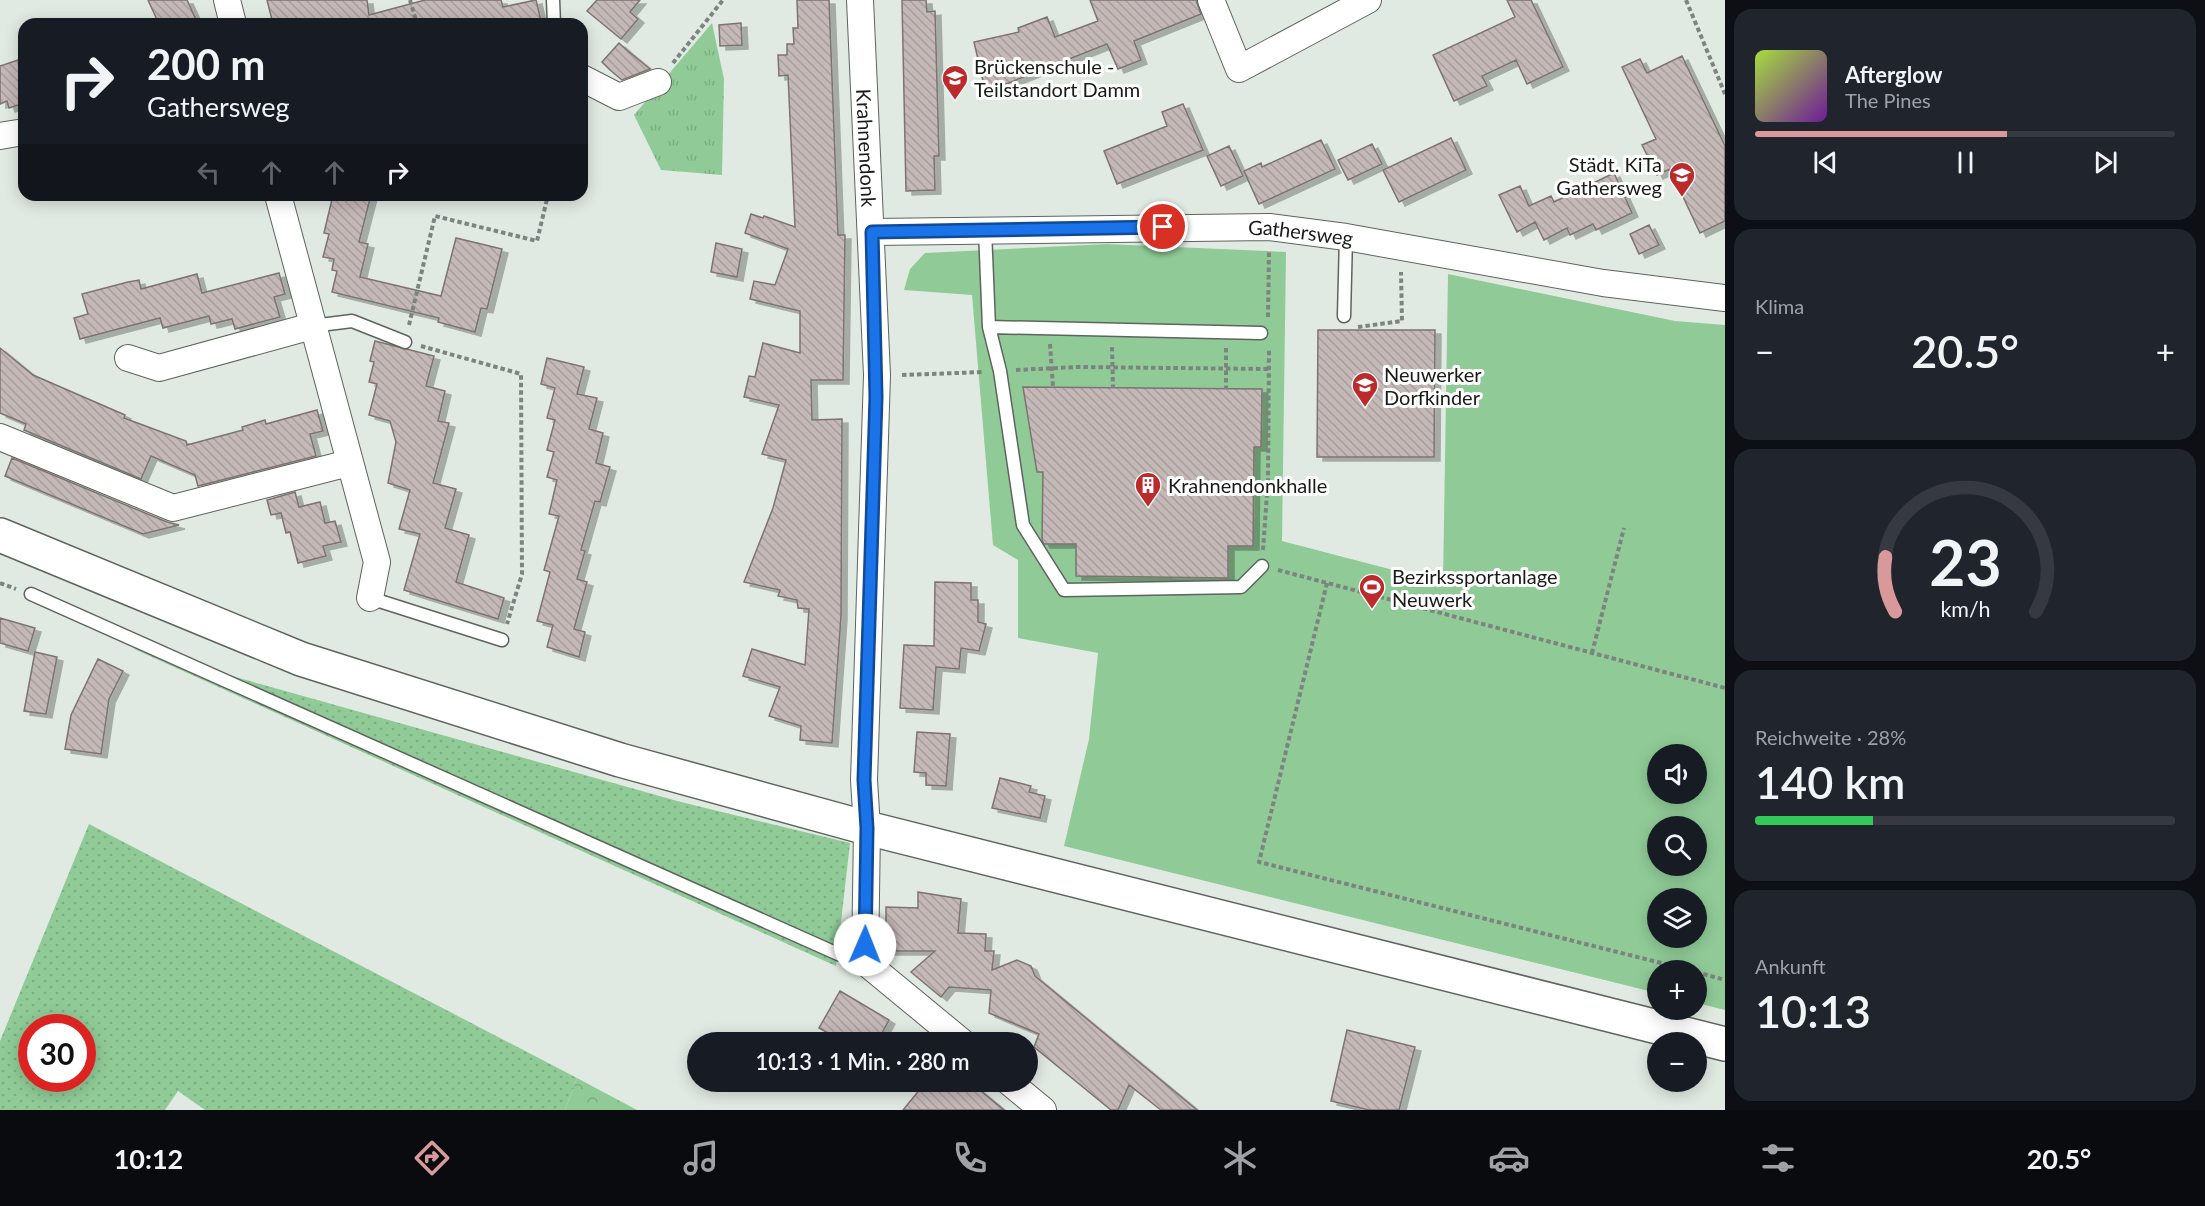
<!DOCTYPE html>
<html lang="de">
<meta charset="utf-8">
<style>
body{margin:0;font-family:Lato,sans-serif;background:#20242c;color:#f1f3f6;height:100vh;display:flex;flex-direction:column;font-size:22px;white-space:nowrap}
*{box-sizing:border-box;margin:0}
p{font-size:20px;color:#9ea1a6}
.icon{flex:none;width:33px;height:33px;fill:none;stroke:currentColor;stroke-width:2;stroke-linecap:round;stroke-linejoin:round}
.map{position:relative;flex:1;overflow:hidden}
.drawer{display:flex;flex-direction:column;gap:9px;padding:9px;background:#0d0f14;width:480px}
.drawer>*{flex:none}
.top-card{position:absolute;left:18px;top:18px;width:570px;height:183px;border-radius:18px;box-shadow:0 3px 15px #0003;background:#171b24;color:#f1f3f6;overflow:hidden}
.fabs{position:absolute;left:1647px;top:744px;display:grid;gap:12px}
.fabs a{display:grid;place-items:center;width:60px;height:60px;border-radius:50%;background:#171b24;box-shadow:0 3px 15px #0003;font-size:30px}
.speed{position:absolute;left:18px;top:1014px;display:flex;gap:12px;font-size:30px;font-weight:700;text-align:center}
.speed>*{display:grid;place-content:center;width:78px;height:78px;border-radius:50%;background:#171b24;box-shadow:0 3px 15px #0003;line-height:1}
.speed .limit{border:9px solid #d22;background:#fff;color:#111}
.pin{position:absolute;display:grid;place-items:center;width:51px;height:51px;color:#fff;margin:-26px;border:3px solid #fff;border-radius:50%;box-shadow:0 2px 6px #0007}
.me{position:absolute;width:66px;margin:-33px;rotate:1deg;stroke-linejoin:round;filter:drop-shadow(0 0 4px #0008)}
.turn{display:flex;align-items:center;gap:21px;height:126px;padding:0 30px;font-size:27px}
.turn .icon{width:78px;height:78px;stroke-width:2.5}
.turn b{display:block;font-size:42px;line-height:51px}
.lanes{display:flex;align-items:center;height:57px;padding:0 30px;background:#0003;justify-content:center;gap:30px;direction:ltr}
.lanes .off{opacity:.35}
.big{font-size:45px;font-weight:600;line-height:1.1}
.drawer .widget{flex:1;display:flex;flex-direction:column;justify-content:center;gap:9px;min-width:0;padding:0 21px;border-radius:18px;background:#20242c}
.drawer .dial{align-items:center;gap:0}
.dial svg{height:156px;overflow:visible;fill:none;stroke:#363941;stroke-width:7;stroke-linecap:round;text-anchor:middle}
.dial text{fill:#f1f3f6;stroke:none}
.song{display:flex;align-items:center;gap:18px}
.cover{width:72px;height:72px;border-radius:9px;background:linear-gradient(135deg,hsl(80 70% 55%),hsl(280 70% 35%))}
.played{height:6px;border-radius:3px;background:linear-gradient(90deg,#d9999b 60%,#363941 60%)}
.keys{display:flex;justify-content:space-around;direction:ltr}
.heat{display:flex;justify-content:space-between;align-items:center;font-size:33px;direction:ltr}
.charge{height:9px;border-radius:4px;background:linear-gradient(90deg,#34c759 28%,#363941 0)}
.trip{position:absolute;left:687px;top:1032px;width:351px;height:60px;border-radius:30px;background:#171b24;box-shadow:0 3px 15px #0003;font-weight:600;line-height:60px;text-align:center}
.tabs{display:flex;height:96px;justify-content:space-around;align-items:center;background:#090b0e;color:#9ea1a6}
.tabs .icon{width:42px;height:42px}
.tabs .on{color:#d9999b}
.tabs b{font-size:27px;color:#f1f3f6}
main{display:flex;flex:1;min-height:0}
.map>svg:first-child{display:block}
</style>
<main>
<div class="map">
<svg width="1725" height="1110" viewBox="0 0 1725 1110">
<defs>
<pattern id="grass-dots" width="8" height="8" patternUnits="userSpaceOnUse" patternTransform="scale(1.5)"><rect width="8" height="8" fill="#90cb97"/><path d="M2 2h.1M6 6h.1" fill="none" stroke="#7bae81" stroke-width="1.8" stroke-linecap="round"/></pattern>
<pattern id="forest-crowns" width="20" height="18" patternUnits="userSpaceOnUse" patternTransform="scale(1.5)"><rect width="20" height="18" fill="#90cb97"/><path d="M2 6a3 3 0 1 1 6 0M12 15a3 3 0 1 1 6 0" fill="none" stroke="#7bae81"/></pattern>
<pattern id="park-tufts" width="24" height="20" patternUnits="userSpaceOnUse" patternTransform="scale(1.5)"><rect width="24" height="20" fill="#90cb97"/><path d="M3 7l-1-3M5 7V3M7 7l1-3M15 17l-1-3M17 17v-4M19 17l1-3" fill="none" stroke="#7bae81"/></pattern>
<pattern id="building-back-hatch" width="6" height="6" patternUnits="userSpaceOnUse" patternTransform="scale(1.5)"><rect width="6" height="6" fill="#c5b9b8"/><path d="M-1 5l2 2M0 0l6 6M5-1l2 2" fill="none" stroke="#a89e9d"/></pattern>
<filter id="shadow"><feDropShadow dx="6" dy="4" stdDeviation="0" flood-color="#0004"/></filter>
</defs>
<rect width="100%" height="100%" fill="#e1eae2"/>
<path fill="url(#grass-dots)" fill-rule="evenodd" d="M132,648L681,802L850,843L836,966Z
M89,824L577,1078L565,1110H205L178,1091L165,1110H0V1041ZM32,1028H82V1078H32Z"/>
<path fill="url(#forest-crowns)" d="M577,1078L637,1110H565Z"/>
<path fill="url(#park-tufts)" d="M712,23L724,79L722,175L661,170L634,115Z"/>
<path fill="#90cb97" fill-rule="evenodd" d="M1107,244L1286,252L1282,541L1443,583L1448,274L1675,321L1725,325V1010L1697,1003L1696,970H1658L1657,993L1064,846L1089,739L1098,653L1018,638V560L993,545L972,295L904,290L910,269L925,253ZM1658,754H1696V794H1658ZM1658,826H1696V866H1658ZM1658,898H1696V938H1658Z"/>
<path fill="url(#building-back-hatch)" stroke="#7d7371" stroke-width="1.5" filter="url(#shadow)" d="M148,0H187L198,24H159Z
M267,0H367L369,15L425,0H501L503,7L536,0L541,21L528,24H273Z
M597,0H640L630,12L638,19L621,39L587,11Z
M797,0H829L838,235H845L843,380H811L812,420L842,419L841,616L832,743L800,740L801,726L769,716L780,687L743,676L752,649L805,665L809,609L798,608L797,600L778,596L780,590L744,582L773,508L786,460L762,454L779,405L744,397L749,376L755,377L763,343L800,353V311L750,299L754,281L775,285L788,249L745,233L751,214L763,218L764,216L795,227L788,75L779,76L778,55H787V44H794L793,28H798Z
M902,0H926L927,12L935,11L939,156H934L935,190L906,191Z
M1090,0H1196L1201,14L1134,41L1141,60L1118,69L1107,44L1006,84L1007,89L986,94L974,42L1019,32L1018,28L1047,17L1055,37L1098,21Z
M1507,0H1531L1563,67L1527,84L1516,60L1482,76L1487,86L1454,101L1433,55L1515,17Z
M741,23L742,45L720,46L719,25Z
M619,43L628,51L650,69L622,80L610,70L602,62Z
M1682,56L1725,146V221L1700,233L1670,169L1657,175L1642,145L1656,139L1622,67L1640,59L1647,73Z
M24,58V103L9,108L7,101L0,104V66Z
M1183,104L1203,150L1117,184L1104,151L1167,126L1162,112Z
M1451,138L1466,170L1399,202L1383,170Z
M1321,140L1335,169L1259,204L1244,171L1261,163L1262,167Z
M1372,144L1382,164L1348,180L1338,160Z
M1229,146L1243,176L1221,186L1207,156Z
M1614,173L1632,213L1596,230L1593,224L1570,235L1567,228L1544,240L1535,222L1517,232L1499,195L1520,186L1529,206L1551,196L1554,202Z
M333,195H371L359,242L368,244L360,277L441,296L456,238L502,249L487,309L481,308L475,332L438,322L439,318L332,292L337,271L332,270L334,259L323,257L329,234L324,233Z
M1649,225L1659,245L1639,254L1630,234Z
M716,243L742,249L737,277L711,272Z
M279,273L285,294L274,297L280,317L235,329L232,319L211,324L209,316L163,328L160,318L80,339L74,318L88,314L82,294L128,282L139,280L141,289L197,274L202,293Z
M1318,330H1435L1434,457H1317Z
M375,341L434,356L426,386L445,391L438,421L449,423L433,483L456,489L445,528L469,535L456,582L504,598L498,619L404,590L420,534L399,529L410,490L388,483L396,442L390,421L369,415L377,384L369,382L374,362L370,361Z
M0,348L33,375L125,415L124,418L186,441L187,445L243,430L242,427L265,420L266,424L317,410L323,431L310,434L316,456L198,486L195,475L151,456L141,479L24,430L26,424L0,413Z
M547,358L584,367L577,394L597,398L589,429L603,433L596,463L610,467L600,502L595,501L581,550L585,551L577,579L587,582L574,629L585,632L579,657L547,647L553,625L537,621L550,572L544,570L559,516L549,514L557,480L547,477L554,452L547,450L555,420L547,418L555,388L541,384Z
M1023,387L1262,389L1261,447H1254L1253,546H1228V578L1076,576V544H1044L1042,540L1043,472H1037Z
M12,458L167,522L179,525L143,534L5,476Z
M295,492L299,507L320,502L325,523L335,521L341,542L323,546L326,556L298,563L290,532L286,533L281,513L271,515L267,500Z
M935,582L971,583V600H978V622L986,624L979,651L961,648L959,669L936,667L933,710L900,708L904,645L934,646Z
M0,618L35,628L28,651L0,643Z
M35,652L57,657L46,714L24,711Z
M98,659L123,671L109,699L101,754L65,749L71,715Z
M917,732L950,734L946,786L926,785V773L914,772Z
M1000,778L1031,786L1029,792L1045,796L1040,818L992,808Z
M918,892L961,899L958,933L986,934L985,951H994L992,970L1017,960L1031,966L1035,976L1197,1110H1161L1129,1085L1118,1110H1111L1034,1047L1039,1034L989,1013L991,990L949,987L941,997L911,972L935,951H886V907L918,908Z
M840,991L889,1020L877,1042H844L819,1028Z
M1347,1030L1415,1047L1399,1110H1369L1331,1101Z
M926,1082H970L1004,1110H903Z"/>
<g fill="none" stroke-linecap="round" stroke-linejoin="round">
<g stroke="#5d645e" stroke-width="15">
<path id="lane" d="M553,0L554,24
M985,230L989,327L1261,333
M1344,316L1346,237
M312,326L352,321L405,342
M989,327L1000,371L1023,525L1064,590L1241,587L1262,566
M31,594L838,954L865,962
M370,598L502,640"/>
</g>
<g stroke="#5d645e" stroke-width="28">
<g id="street">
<path d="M227,0L233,24"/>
<path id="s1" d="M860,0L877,375L864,780L867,828L865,962L962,1042"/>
<path d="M1211,0L1239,69L1368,0"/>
<path d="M582,78L619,97L658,82"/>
<path d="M0,136L24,132"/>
<path d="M278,195L377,562L370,598"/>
<path id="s2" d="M872,232L1269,227L1346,237L1603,283L1725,298"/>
<path d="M128,358L159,368L312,326"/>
<path d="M0,437L173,508L349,463"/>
<path d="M1009,1082L1043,1110"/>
</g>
</g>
<g stroke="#5d645e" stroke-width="36">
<path id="secondary" d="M0,535L301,659L620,760L867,828L1725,1044"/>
</g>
<path stroke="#7d837e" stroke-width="4" stroke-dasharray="4.5 3" stroke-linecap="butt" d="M410,0L417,24
M1686,0L1725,94
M673,63L723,0
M1268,317L1269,252
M409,325L435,216L537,241L548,195
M1358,327L1402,321L1401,272
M1050,344L1053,387
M421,346L521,374L522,574L507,624
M1112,347L1113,388
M1226,348V389
M1016,370L1078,367L1270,369
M902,375L984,372
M1263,550L1268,480L1269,348
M1278,570L1725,688
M0,583L16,589
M1327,583L1259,862L1689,970
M1592,653L1624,528
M1696,972L1725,980"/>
<use href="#lane" stroke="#fff" stroke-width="12"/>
<use href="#street" stroke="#fff" stroke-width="26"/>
<use href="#secondary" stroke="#fff" stroke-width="33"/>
</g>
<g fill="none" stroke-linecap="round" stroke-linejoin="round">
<g stroke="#114b97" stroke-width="15">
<path id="route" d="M865,945L867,828L864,780L876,397L872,232L1163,227"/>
</g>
<use href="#route" stroke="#1a73e8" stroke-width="10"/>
</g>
<defs>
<g id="school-pin" transform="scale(1.35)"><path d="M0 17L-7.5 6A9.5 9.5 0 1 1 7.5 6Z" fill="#bb2b2c" stroke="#fff"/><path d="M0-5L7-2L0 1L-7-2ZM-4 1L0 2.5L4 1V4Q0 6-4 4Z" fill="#fff"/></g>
<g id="building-pin" transform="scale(1.35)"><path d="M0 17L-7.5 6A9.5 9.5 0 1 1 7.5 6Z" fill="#bb2b2c" stroke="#fff"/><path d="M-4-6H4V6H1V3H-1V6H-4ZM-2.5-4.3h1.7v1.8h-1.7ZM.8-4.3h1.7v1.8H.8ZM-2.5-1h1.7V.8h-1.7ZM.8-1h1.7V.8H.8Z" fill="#fff"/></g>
<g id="stadium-pin" transform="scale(1.35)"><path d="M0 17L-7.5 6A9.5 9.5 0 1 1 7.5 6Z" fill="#bb2b2c" stroke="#fff"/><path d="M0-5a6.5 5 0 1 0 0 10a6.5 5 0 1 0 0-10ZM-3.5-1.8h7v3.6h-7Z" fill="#fff"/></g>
</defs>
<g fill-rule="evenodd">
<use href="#school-pin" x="955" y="78"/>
<use href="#school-pin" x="1682" y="175"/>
<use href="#school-pin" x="1365" y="385"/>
<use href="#building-pin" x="1148" y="485"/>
<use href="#stadium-pin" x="1372" y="587"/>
</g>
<g text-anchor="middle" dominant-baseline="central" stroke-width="6" stroke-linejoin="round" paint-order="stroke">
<g font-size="20" fill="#181b18" stroke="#fff" text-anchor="start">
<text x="974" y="66">Brückenschule -<tspan x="974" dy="23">Teilstandort Damm</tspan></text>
<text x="1662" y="164" text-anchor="end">Städt. KiTa<tspan x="1662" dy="23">Gathersweg</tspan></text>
<text x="1384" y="374">Neuwerker<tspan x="1384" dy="23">Dorfkinder</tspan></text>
<text x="1168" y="485">Krahnendonkhalle</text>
<text x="1392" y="576">Bezirkssportanlage<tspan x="1392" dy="23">Neuwerk</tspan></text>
</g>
<g font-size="20" fill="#181b18" stroke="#fff">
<text stroke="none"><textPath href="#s1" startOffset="148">Krahnendonk</textPath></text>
<text stroke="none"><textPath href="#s2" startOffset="429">Gathersweg</textPath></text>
</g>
</g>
</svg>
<div class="fabs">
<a><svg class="icon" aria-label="sound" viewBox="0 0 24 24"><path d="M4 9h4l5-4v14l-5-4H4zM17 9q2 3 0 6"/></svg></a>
<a><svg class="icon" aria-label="search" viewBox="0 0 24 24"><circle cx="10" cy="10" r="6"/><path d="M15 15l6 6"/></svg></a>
<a><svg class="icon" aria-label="layers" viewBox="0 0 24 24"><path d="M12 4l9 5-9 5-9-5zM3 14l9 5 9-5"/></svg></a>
<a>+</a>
<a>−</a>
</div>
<div class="speed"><div class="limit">30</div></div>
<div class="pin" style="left:1163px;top:227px;background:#d93025"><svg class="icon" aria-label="arrive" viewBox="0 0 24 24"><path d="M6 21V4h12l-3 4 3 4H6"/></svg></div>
<svg class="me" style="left:865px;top:945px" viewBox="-20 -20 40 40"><circle r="19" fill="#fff"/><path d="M0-13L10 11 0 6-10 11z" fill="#1a73e8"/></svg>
<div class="trip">10:13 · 1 Min. · 280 m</div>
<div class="top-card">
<div class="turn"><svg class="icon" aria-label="right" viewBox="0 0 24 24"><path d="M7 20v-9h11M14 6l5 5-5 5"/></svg><div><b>200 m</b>Gathersweg</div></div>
<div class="lanes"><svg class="icon off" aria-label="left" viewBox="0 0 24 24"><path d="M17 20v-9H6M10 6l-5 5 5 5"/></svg><svg class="icon off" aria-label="ahead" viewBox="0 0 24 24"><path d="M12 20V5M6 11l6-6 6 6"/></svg><svg class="icon off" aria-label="ahead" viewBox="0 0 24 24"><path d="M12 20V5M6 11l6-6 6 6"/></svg><svg class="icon" aria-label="right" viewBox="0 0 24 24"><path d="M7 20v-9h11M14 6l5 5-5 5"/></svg></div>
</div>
</div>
<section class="drawer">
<div class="widget">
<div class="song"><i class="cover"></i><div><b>Afterglow</b><p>The Pines</p></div></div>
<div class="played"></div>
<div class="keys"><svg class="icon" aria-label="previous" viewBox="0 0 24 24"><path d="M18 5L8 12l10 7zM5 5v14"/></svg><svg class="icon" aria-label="pause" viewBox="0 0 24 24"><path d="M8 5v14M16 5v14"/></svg><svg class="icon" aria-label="next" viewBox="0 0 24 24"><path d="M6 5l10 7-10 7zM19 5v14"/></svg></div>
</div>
<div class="widget"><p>Klima</p>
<div class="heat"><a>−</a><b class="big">20.5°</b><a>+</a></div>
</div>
<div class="widget dial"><svg viewBox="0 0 100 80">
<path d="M14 69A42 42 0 1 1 86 69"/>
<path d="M14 69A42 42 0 0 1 9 41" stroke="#d9999b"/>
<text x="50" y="56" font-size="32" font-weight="700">23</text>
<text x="50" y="72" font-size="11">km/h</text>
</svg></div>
<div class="widget"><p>Reichweite · 28%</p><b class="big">140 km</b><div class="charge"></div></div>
<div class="widget"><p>Ankunft</p><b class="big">10:13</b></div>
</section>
</main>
<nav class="tabs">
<b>10:12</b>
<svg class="icon on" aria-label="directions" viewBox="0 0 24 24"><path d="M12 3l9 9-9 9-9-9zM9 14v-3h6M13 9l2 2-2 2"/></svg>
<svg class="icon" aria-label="music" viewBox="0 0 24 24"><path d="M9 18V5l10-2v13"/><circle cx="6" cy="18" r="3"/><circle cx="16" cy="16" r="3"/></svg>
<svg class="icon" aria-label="phone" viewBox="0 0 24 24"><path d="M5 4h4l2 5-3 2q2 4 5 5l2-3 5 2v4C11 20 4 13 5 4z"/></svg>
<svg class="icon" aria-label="climate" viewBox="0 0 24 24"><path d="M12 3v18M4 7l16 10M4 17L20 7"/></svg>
<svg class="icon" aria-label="car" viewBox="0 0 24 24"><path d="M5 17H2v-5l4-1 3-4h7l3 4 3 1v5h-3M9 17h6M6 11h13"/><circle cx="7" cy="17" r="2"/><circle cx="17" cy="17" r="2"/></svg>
<svg class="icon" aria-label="filters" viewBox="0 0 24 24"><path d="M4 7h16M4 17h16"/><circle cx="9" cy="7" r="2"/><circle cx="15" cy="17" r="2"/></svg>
<b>20.5°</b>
</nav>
